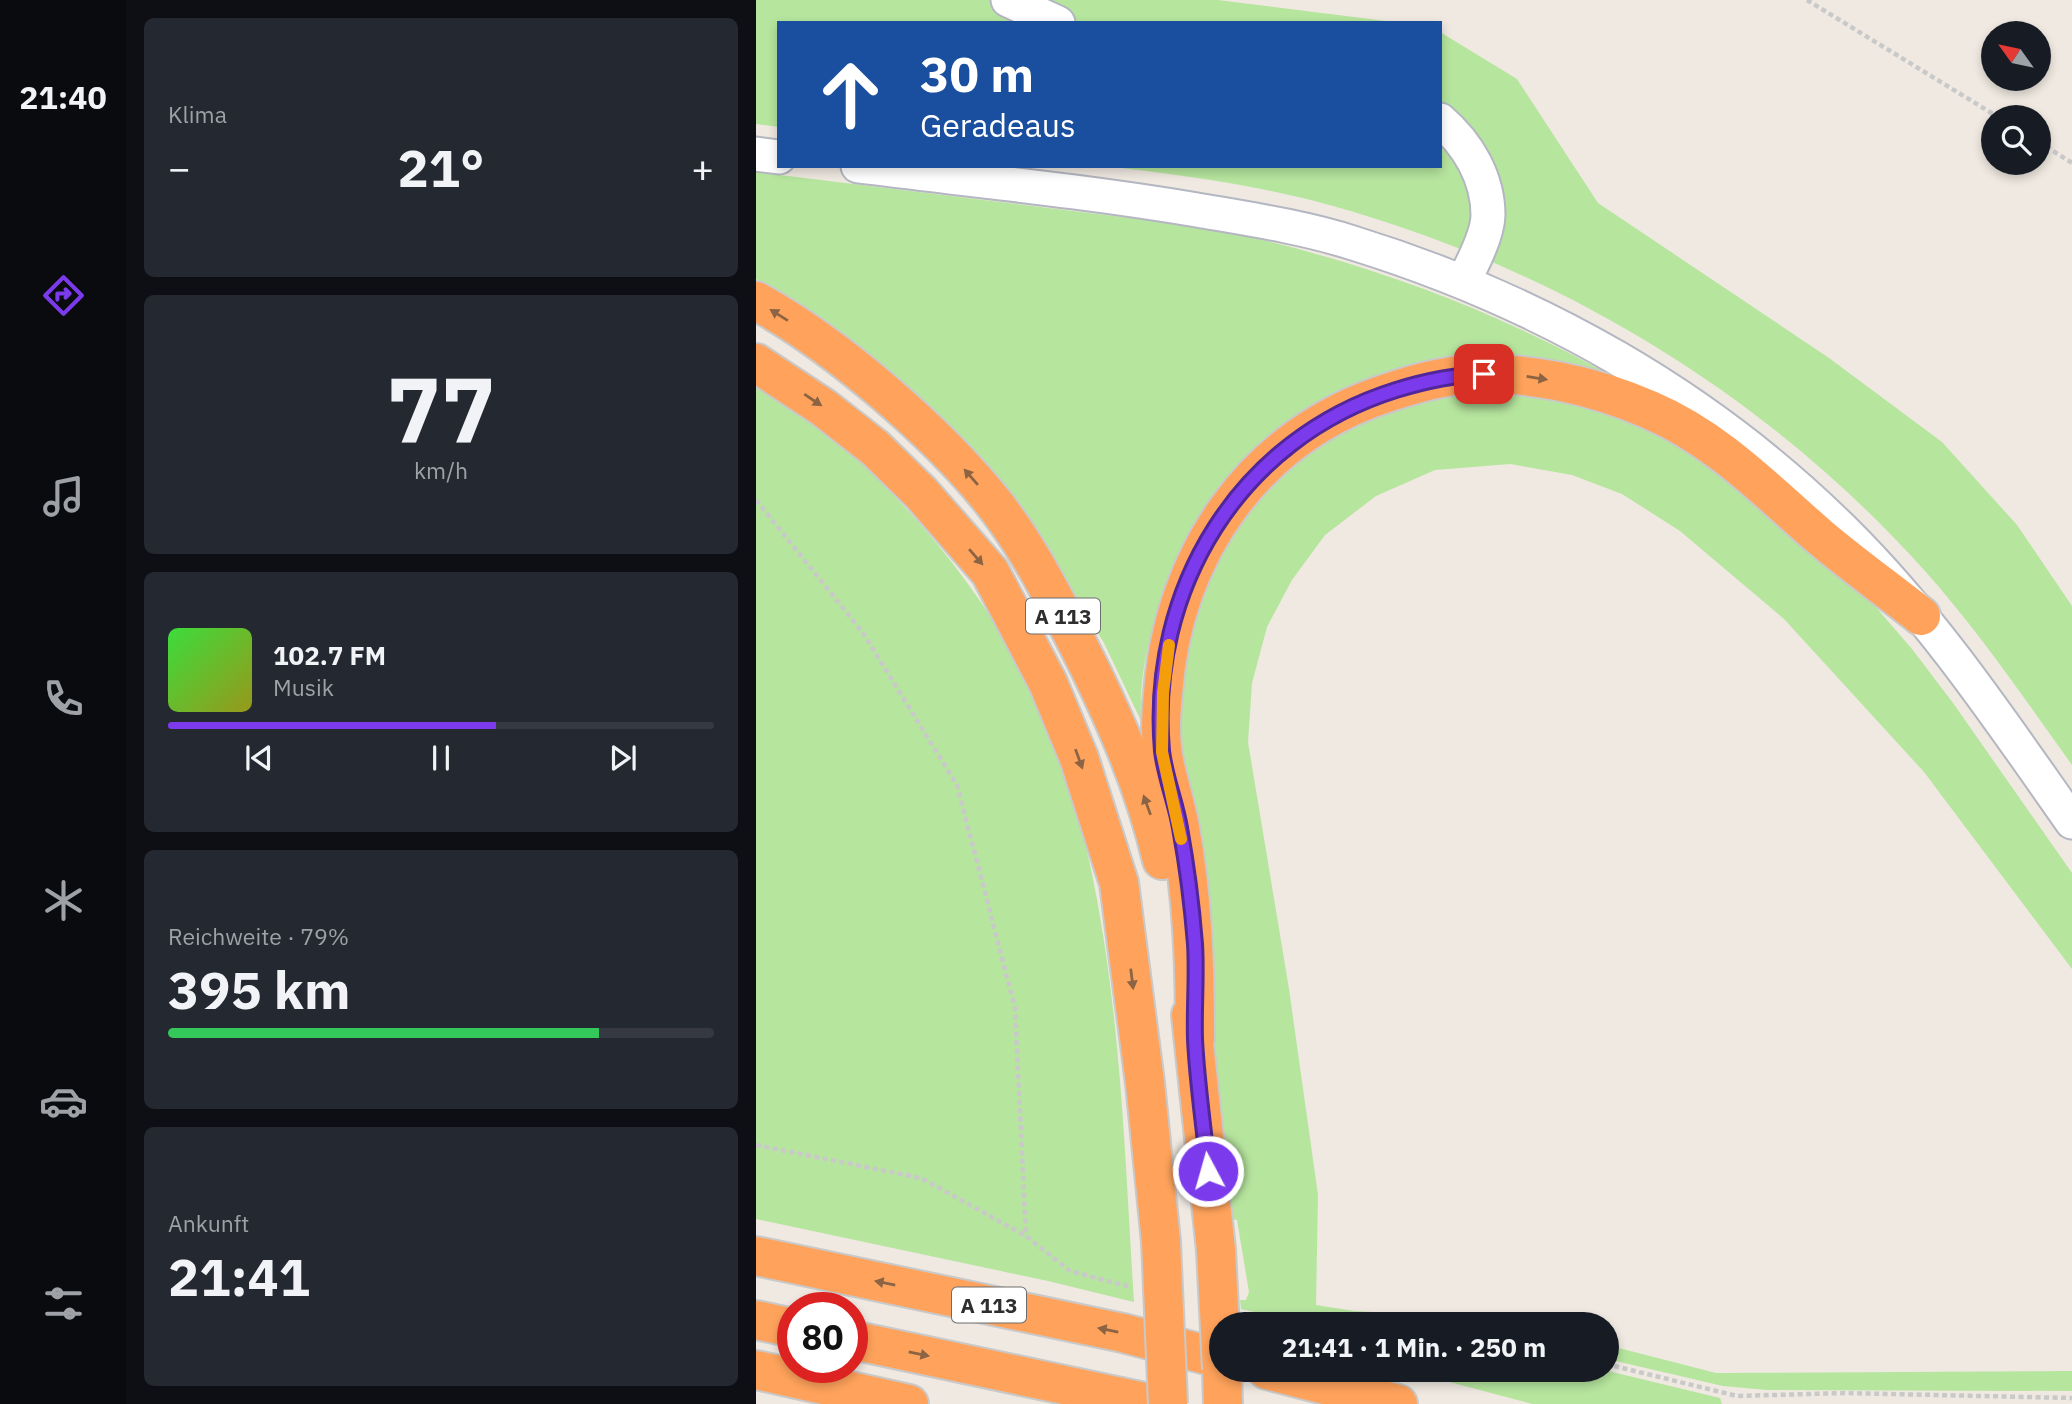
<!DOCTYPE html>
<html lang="de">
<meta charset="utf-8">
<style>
body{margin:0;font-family:"IBM Plex Sans",sans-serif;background:#242831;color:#f1f3f6;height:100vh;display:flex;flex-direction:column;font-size:26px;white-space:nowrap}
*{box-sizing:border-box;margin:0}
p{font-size:23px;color:#9ea1a6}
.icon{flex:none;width:38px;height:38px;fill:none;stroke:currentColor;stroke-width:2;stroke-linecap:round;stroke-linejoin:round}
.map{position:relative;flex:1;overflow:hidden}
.drawer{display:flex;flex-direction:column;gap:18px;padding:18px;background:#0d0f14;width:630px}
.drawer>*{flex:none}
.top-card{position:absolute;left:21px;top:21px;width:665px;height:147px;border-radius:0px;box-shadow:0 4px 10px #0003;background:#1a4fa0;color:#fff;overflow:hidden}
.needle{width:46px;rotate:303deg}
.fabs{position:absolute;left:1225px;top:21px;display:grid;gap:14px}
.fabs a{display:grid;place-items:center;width:70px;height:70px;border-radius:50%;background:#171b24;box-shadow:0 4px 10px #0003;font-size:35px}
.speed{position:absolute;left:21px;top:1292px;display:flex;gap:14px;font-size:35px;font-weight:700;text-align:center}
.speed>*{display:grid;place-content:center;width:91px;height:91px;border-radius:50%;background:#171b24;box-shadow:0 4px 10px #0003;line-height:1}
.speed .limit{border:10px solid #d22;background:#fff;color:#111}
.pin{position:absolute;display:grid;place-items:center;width:60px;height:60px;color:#fff;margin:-30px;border-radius:14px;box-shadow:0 4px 10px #0006}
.me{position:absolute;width:77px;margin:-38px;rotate:354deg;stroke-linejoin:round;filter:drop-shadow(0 0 5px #0008)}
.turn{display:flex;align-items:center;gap:24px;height:147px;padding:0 28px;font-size:32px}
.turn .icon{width:91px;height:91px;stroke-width:2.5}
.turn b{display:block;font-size:49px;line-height:60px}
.big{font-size:52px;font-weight:800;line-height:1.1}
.drawer .card{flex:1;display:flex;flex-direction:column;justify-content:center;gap:10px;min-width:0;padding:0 24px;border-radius:10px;background:#242831}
.drawer .dial{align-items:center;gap:0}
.dial b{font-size:91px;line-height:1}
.song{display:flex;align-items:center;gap:21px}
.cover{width:84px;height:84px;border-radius:10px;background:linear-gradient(135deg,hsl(120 70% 55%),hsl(60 70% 35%))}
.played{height:7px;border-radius:4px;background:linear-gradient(90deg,#7c3aed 60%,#363941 60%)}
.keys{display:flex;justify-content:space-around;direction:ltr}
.heat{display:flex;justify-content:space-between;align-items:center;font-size:38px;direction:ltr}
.charge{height:10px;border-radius:5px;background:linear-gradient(90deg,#34c759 79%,#363941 0)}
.trip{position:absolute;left:453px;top:1312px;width:410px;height:70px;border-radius:35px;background:#171b24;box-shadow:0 4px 10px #0003;font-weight:800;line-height:70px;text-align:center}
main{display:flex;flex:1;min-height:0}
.dock{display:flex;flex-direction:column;width:126px;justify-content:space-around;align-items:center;background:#090b0e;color:#9ea1a6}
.dock .icon{width:49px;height:49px}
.dock .current{color:#7c3aed}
.dock b{font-size:32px;color:#f1f3f6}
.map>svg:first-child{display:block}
</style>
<main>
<nav class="dock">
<b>21:40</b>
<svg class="icon current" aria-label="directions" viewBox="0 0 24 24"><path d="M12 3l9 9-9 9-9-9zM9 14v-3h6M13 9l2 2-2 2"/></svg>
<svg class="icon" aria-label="music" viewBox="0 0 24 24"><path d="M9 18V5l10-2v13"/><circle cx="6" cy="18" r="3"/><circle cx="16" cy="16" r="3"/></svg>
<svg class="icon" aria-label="phone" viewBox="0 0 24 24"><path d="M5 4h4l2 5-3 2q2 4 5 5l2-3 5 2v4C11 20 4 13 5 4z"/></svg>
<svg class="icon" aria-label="climate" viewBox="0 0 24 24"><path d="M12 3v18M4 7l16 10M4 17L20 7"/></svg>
<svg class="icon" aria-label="car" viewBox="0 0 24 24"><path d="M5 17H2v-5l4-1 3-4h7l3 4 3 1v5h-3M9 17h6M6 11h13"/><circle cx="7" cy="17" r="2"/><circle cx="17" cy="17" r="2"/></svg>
<svg class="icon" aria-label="filters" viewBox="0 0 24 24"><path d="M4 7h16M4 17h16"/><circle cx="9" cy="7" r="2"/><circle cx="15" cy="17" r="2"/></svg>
</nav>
<section class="drawer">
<div class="card"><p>Klima</p>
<div class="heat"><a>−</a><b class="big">21°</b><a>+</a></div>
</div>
<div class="card dial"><b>77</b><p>km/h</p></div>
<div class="card">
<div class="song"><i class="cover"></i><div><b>102.7 FM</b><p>Musik</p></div></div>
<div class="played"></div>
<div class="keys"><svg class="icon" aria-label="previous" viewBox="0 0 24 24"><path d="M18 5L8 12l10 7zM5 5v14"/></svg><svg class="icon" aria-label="pause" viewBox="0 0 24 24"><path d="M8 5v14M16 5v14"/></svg><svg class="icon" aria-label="next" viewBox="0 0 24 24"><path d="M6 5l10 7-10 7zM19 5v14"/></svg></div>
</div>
<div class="card"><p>Reichweite · 79%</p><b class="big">395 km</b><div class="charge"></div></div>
<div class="card"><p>Ankunft</p><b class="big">21:41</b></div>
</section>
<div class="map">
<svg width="1316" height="1404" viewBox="0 0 1316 1404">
<rect width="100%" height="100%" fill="#efe9e1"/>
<path fill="#b6e59e" d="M0,0H462L646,23H23V127L0,124Z
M684,32L761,79L842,203L1073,358L1186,442L1261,525L1316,606V765C1269,699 1223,632 1169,571C1011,395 805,270 577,206C503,185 425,175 349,166H684Z
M0,172L447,227C588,255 719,301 845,370L842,373L664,370L441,526C407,586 382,651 385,721L348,643L285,541L93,340L33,298L0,279Z
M0,380C142,475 267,624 315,790C364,956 367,1131 378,1302L292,1281L0,1219Z
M707,390L816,397L911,431L1105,590L1156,649L1197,703L1316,873V969L1168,772L1028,619L924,531L866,494L816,475L754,464L679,470L620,496L569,535L536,580L511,627L496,683L492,742L533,989L562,1195L560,1305L598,1311L658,1314L766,1325H555L485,1309L484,1300H490L493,1292L481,1220L474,1219L445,938L419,785L420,649L470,537L531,466L588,427L658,400Z
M851,1345L960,1373L1316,1371V1391L1011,1390L967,1386L851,1359Z
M648,1370H848L964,1398L966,1404H777Z"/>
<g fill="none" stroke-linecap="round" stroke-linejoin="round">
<g stroke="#b4b7c1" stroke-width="37">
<path id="minor" d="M252,0L302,23
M684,120C712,144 732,178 732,215C732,234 716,265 707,282
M0,154L23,157
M102,166C215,180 328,191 441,210C493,219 547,227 597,243C781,300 951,395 1088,531C1176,618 1245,721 1316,822"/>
</g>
<g stroke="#c9c9c9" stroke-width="42">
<path id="highway" d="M0,301C80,345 180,431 237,502C268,541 291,585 314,629C352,703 387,779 406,860
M0,363L68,408L119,448L165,493L234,572L292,683L323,758L363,883L389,1083L405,1242
M435,1015L460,1250
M439,1039C439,968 437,899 424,828C420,804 411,780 407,755C404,736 405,713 407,694C417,554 498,435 634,392C658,384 682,377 707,375C769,370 837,385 894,410C960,438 1010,490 1063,536C1096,564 1131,589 1165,616
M0,1256L367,1333L466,1359
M0,1320L37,1328
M96,1340L398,1404
M0,1370L153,1404
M466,1370L467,1404
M511,1370L642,1404"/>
</g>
<path stroke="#c9c9c9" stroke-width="4.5" stroke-dasharray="5 3.5" stroke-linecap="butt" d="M1051,0L1242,117
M1283,142L1316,163
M0,500L107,633L201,785L259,1008L270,1236
M0,1145L165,1178L270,1236L314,1271L375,1287
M496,1317L529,1325
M850,1364L981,1396L1089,1393L1316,1398"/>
<use href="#minor" stroke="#fff" stroke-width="33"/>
<use href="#highway" stroke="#ffa35c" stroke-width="38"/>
<g stroke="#c9c9c9" stroke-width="42" stroke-linecap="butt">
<path id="highway-bridge" d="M405,1242L412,1404
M460,1250L466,1369"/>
</g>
<use href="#highway-bridge" stroke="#ffa35c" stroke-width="38"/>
</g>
<defs><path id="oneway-solid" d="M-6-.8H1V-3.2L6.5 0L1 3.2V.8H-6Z" transform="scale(1.75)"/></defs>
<g fill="#8c6343">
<use href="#oneway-solid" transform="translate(23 315) rotate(-148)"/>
<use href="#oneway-solid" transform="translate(781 378) rotate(9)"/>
<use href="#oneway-solid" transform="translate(57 400) rotate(34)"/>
<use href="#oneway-solid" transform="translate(215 477) rotate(-131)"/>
<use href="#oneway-solid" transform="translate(220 557) rotate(49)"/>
<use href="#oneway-solid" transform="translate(323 759) rotate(70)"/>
<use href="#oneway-solid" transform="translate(391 805) rotate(-110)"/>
<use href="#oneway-solid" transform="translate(376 979) rotate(83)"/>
<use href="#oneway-solid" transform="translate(129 1283) rotate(-168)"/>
<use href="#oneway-solid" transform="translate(352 1330) rotate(-168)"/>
<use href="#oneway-solid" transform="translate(163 1354) rotate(12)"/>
</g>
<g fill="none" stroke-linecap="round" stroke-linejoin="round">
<g stroke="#51269a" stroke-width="18">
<path id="route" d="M452,1171C448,1127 441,1083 439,1039C438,1007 441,975 439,944C436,906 431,866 424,828C420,803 409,777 406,751C392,589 483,439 640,390C669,381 697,375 728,374"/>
</g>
<use href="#route" stroke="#7c3aed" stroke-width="12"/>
<path stroke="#f59e0b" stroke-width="12" d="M413,645L407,693L406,752L425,839"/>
</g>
<g text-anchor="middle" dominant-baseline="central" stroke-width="5" stroke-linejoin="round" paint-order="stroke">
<g fill="#fff" stroke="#6d6d6d" stroke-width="2">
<rect x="270" y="598.5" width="74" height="35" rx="5"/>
<rect x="196" y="1287.5" width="74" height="35" rx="5"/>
</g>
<g font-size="21" font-weight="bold" fill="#2e2e2e">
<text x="307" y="616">A 113</text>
<text x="233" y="1305">A 113</text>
</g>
</g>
</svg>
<div class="fabs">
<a><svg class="needle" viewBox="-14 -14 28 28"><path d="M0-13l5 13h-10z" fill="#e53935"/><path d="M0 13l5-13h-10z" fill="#9ea1a6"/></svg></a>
<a><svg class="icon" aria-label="search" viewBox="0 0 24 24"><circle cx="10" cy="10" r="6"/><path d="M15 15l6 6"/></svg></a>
</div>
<div class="speed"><div class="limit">80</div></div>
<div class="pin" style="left:728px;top:374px;background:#d93025"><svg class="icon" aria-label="arrive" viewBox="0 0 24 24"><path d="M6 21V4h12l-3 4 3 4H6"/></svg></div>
<svg class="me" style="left:452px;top:1171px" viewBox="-20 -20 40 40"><circle r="17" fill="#7c3aed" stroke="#fff" stroke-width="3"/><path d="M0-11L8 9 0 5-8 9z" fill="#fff"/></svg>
<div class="trip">21:41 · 1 Min. · 250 m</div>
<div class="top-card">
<div class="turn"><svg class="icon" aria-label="ahead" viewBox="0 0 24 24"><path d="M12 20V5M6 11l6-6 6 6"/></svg><div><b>30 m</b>Geradeaus</div></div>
</div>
</div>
</main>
